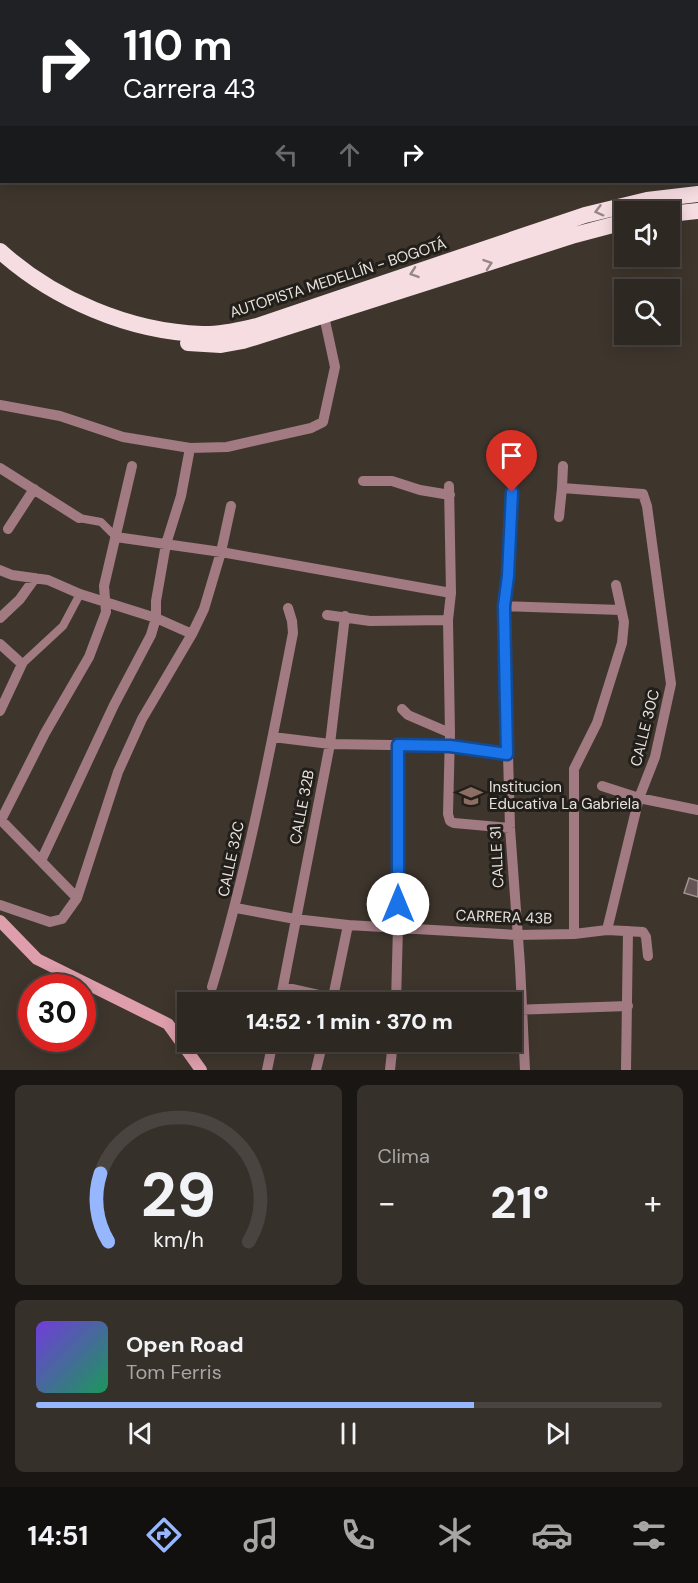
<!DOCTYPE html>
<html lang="es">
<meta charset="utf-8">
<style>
body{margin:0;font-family:"DM Sans",sans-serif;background:#36302a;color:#f1f3f6;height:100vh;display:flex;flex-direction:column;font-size:22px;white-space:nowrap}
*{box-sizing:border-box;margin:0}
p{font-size:20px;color:#a7a6a5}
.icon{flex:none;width:33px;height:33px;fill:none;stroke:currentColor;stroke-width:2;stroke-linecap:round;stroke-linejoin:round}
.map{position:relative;height:1070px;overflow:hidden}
.side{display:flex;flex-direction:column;gap:15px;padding:15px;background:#191613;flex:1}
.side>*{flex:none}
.banner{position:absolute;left:0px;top:0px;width:699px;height:183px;box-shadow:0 3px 15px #0003,0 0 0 2px #494440;background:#202124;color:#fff;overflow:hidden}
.fabs{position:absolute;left:614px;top:201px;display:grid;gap:12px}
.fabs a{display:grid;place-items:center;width:66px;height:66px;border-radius:0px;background:#2e2822;box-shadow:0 3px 15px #0003,0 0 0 2px #494440;font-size:30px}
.speed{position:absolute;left:18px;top:974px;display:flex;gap:12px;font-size:30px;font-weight:700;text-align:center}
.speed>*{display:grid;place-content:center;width:78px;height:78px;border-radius:50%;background:#2e2822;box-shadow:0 3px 15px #0003,0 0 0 2px #494440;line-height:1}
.speed .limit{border:9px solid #d22;background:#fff;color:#111}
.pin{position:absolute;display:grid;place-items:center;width:51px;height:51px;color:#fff;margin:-62px -26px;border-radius:50% 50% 50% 0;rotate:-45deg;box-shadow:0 0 6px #0007}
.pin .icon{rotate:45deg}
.me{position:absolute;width:66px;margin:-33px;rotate:0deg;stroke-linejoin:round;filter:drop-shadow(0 0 4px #0008)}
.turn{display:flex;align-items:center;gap:21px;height:126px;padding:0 24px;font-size:27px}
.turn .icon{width:78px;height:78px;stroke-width:2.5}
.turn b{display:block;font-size:42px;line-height:51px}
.lanes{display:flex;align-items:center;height:57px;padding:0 24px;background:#0003;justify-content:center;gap:30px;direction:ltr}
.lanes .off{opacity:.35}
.big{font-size:45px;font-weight:800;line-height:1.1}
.side .widget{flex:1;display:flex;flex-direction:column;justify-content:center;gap:9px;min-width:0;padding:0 21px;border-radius:9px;background:#36302a}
.side .dial{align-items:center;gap:0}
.dial svg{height:156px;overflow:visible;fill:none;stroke:#494440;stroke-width:7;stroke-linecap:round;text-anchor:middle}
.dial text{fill:#f1f3f6;stroke:none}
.song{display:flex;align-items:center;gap:18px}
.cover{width:72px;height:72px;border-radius:9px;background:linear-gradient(135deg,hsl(260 70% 55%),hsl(150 70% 35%))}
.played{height:6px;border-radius:3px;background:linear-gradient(90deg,#96b6fd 70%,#494440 70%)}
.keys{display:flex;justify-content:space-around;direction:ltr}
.heat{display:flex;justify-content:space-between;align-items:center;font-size:33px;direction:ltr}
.side .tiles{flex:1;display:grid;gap:15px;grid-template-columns:1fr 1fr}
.widget:last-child{grid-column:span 2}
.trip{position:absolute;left:177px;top:992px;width:345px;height:60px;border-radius:0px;background:#2e2822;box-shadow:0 3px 15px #0003,0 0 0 2px #494440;font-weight:800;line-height:60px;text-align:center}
.menu{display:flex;height:96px;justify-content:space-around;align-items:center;background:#12100e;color:#a7a6a5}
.menu .icon{width:42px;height:42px}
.menu .selected{color:#96b6fd}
.menu b{font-size:27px;color:#f1f3f6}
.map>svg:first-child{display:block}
</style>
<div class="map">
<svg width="698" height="1070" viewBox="0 0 698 1070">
<rect width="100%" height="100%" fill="#3e362d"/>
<path fill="#655655" stroke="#a29291" stroke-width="1.5" d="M689,878L698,881V897L684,893Z"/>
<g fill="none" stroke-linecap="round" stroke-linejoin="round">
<path stroke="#a27a82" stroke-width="8" d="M79,518L101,522L116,537
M22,664L63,626L80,594"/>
<path stroke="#a27a82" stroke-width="10" d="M0,405L60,416L123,437L190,448L227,447L311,428L323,422L335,367L324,316
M0,468L79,518
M363,481H392L420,490L450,495
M449,486L451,593L448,620L450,733L448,814L450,821L454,823L510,828
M562,488L563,466
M512,492L508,576L504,606L510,828L520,965L525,1070
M559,517L562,488L643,494L647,506L671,684L655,757L639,798L607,930
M8,529L34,489
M116,537L221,552L451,593
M0,570L12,575L48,580L80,594L156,618L192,634
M504,606L621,610
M327,615L370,621L448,620
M0,618L20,599L35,578
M0,644L22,664L0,711
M402,709L408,715L450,733
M273,737L330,744L450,746L508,754
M602,786L639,798L698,810
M0,819L77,898
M1,820L45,733L89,657L106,612L104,586L132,466
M41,861L114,705L151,635L156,618V601L166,544L181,496L190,448
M0,905L50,922L62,919L77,898L118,772L142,719L192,634L204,609L221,552L231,506
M236,908L295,919L348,925L517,935L574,934L607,930L643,932L646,937L648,956
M574,934V769L597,723L622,643L624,622L616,585
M212,987C247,871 270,752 293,633L292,621L288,608
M283,987L332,998
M280,1002L330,744L345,616
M332,1002L348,925
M396,1002L398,926V745
M512,1010L628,1006
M267,1070L273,1041
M316,1070L323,1041
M390,1070L393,1041
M626,1070L628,931"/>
<path stroke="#de9eac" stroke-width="12" d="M0,921L37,959L168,1024L201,1070"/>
<path stroke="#f6dde2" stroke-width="16" d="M669,214L698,211
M0,251C53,299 130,332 202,334C220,335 239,330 257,326L585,215L647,200L698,194
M188,343L221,345L243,341L575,235L624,222"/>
</g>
<defs><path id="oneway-chevron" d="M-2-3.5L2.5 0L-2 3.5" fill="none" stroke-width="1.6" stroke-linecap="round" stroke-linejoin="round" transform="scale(1.5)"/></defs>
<g stroke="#978788">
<use href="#oneway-chevron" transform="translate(599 211) rotate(165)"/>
<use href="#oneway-chevron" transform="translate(488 264) rotate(-19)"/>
<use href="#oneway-chevron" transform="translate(414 273) rotate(161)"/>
</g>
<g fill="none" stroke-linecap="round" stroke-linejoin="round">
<g stroke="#114b97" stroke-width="15">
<path id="route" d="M398,904V745L450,746L507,754L504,606L508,576L512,492"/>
</g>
<use href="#route" stroke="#1a73e8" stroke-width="10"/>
</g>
<defs>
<g id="school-bare" transform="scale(1.8)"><path d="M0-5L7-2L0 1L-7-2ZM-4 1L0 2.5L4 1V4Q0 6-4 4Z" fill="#8d6e63" stroke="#221e1a" stroke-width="2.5" paint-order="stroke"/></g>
</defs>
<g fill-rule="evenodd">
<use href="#school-bare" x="471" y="796"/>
</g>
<g text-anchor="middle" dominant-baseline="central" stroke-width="6" stroke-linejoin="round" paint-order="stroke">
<g font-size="15" fill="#e8e3de" stroke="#221e1a">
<text transform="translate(338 278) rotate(-18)">AUTOPISTA MEDELLÍN - BOGOTÁ</text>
<text transform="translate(645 728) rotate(-76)">CALLE 30C</text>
<text transform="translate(302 807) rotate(-79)">CALLE 32B</text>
<text transform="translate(497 857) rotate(-93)">CALLE 31</text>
<text transform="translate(231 859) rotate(-78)">CALLE 32C</text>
<text transform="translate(504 917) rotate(2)">CARRERA 43B</text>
</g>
<g font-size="15" fill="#e8e3de" stroke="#221e1a" text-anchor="start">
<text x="489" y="787">Institucion<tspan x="489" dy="17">Educativa La Gabriela</tspan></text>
</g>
</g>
</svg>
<div class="fabs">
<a><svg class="icon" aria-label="sound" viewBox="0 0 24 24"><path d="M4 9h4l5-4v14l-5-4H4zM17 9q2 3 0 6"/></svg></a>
<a><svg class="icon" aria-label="search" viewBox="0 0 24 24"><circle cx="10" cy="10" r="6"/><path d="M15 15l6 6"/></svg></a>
</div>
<div class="speed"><div class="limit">30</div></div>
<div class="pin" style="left:512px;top:492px;background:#d93025"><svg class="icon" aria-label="arrive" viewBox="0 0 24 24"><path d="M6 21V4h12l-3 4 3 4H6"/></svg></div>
<svg class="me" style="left:398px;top:904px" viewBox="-20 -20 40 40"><circle r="19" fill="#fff"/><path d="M0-13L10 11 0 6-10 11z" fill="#1a73e8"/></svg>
<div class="trip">14:52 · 1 min · 370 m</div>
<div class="banner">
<div class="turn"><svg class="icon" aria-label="right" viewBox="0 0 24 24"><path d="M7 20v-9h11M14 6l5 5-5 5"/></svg><div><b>110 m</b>Carrera 43</div></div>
<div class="lanes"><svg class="icon off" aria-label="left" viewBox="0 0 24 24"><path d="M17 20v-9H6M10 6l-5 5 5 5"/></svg><svg class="icon off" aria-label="ahead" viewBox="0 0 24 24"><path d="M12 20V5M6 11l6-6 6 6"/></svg><svg class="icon" aria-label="right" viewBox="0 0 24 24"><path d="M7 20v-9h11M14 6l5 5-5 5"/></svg></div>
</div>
</div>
<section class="side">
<div class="tiles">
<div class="widget dial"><svg viewBox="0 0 100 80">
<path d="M14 69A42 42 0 1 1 86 69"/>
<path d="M14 69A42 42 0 0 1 10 34" stroke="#96b6fd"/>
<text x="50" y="56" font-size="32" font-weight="700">29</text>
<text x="50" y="72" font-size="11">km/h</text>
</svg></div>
<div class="widget"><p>Clima</p>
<div class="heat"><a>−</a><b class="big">21°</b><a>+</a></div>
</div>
<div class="widget">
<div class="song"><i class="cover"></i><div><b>Open Road</b><p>Tom Ferris</p></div></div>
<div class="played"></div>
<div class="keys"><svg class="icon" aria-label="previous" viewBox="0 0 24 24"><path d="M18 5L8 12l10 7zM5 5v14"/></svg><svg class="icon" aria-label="pause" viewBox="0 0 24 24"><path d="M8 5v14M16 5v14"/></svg><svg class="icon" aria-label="next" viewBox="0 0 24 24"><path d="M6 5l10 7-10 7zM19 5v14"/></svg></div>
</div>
</div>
</section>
<nav class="menu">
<b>14:51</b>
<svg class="icon selected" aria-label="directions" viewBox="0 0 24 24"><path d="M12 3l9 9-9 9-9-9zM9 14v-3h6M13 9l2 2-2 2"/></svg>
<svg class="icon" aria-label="music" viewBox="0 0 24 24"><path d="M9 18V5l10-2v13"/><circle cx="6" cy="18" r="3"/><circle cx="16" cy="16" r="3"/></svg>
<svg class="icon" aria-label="phone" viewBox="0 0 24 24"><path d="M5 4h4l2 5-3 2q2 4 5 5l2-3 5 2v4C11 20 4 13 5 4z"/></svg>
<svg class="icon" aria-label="climate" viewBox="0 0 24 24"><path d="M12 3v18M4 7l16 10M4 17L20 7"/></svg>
<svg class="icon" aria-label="car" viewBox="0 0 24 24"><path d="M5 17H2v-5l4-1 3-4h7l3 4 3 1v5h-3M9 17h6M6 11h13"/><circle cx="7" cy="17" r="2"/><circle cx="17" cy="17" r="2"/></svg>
<svg class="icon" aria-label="filters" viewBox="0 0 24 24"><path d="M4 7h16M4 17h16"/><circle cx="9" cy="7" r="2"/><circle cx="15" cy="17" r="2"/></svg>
</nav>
